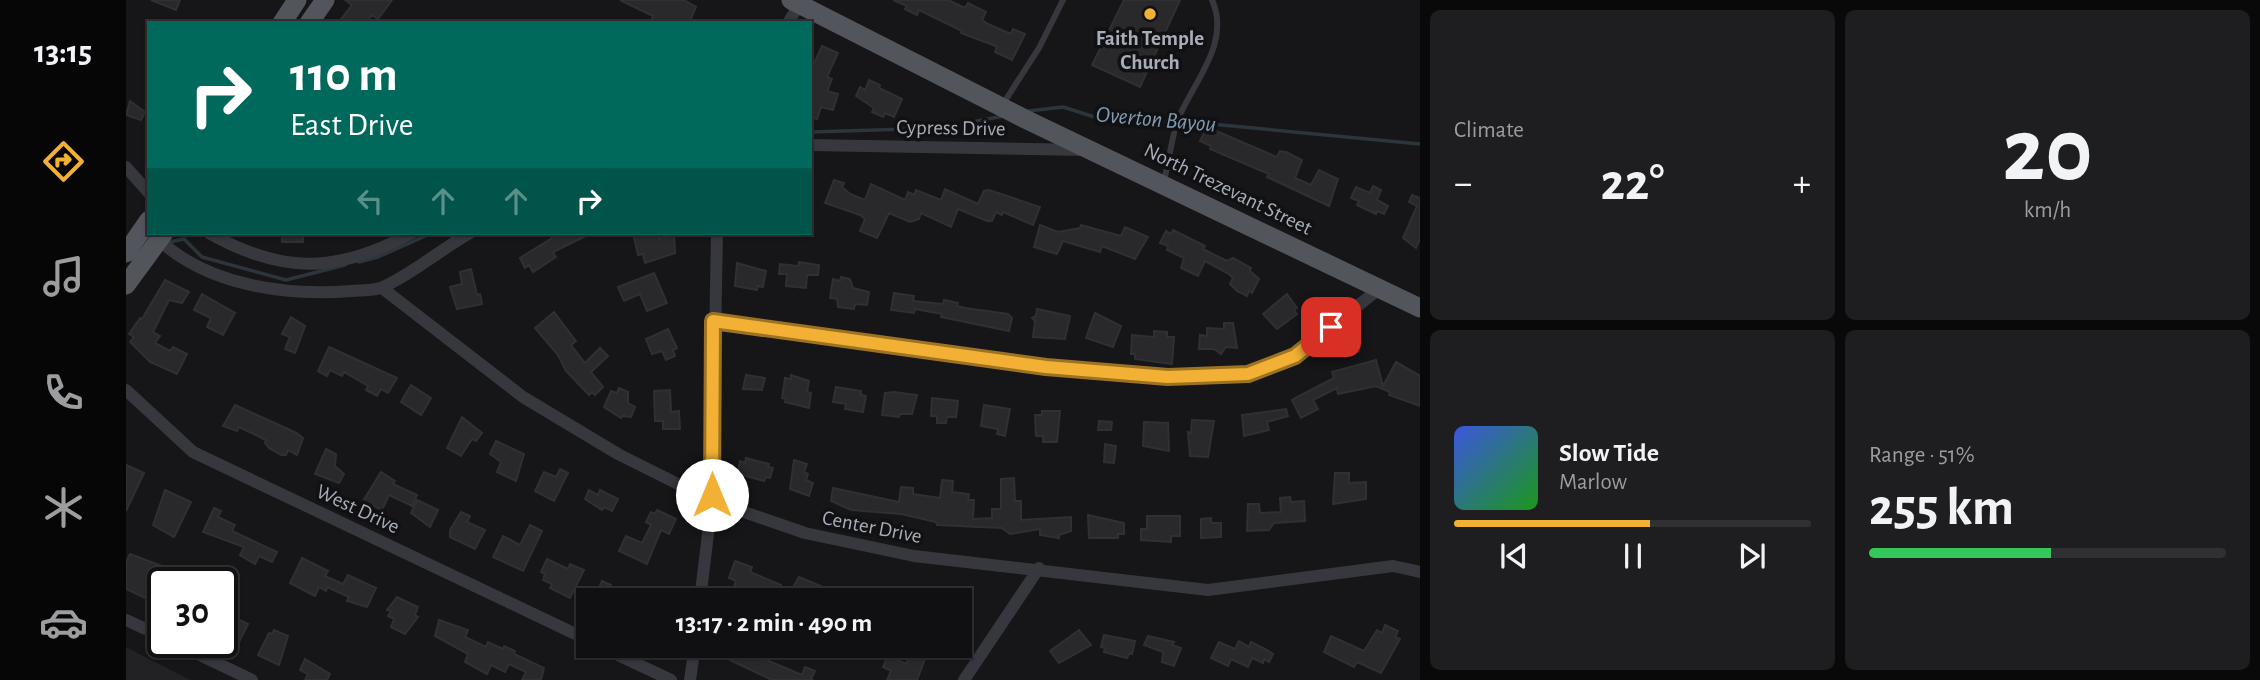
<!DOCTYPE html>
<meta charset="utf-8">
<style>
body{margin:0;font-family:"Alegreya Sans",sans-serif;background:#1e1e20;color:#f1f3f6;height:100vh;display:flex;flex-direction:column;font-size:26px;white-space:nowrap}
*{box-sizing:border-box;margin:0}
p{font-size:23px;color:#9c9d9f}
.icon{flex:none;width:38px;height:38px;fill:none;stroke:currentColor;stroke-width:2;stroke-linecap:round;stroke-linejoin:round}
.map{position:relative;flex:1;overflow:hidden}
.sheet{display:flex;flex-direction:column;gap:10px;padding:10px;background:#09090a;width:840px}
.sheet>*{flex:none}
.hud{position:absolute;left:21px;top:21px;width:665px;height:214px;border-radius:0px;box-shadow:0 2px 5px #0004,0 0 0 2px #303032;background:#00695c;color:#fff;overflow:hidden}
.speed{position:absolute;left:21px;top:567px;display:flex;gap:14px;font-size:35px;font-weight:700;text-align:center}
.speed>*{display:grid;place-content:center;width:91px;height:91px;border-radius:50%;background:#101012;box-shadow:0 2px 5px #0004,0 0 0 2px #303032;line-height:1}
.speed .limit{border:4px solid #111;border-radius:10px;background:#fff;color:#111}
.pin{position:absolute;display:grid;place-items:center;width:60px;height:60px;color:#fff;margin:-30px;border-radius:14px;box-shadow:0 4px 10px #0006}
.me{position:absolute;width:77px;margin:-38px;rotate:0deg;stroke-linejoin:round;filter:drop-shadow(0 0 5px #0008)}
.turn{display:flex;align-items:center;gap:24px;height:147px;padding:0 28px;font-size:32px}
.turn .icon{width:91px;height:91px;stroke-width:2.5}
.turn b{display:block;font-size:49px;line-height:60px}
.lanes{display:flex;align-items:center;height:66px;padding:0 28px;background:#0003;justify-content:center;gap:35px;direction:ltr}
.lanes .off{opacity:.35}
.big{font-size:52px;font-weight:600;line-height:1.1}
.sheet .widget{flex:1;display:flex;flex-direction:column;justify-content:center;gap:10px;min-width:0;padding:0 24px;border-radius:10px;background:#1e1e20}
.sheet .dial{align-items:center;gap:0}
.dial b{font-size:91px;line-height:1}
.song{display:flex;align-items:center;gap:21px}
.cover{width:84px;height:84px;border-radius:10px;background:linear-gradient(135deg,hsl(230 70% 55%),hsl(120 70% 35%))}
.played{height:7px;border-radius:4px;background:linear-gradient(90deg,#f2b134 55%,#303032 55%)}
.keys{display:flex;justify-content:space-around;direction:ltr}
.heat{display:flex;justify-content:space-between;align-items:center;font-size:38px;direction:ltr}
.charge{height:10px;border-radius:5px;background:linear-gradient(90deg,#34c759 51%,#303032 0)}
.sheet .tiles{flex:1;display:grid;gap:10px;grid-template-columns:repeat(2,1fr)}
.trip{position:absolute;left:450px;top:588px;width:396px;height:70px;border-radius:0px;background:#101012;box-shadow:0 2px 5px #0004,0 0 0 2px #303032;font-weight:600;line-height:70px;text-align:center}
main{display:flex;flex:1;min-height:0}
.tabs{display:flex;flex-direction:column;width:126px;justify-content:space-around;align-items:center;background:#060607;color:#9c9d9f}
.tabs .icon{width:49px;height:49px}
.tabs .selected{color:#f2b134}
.tabs b{font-size:32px;color:#f1f3f6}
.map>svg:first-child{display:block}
</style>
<main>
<nav class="tabs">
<b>13:15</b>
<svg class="icon selected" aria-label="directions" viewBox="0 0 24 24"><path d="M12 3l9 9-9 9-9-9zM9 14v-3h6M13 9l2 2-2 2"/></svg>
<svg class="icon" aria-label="music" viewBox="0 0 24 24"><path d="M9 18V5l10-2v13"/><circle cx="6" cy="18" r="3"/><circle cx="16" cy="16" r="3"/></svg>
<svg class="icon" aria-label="phone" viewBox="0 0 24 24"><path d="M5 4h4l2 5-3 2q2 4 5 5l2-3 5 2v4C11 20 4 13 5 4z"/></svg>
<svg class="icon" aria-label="climate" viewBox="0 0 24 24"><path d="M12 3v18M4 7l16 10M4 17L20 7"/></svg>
<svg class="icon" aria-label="car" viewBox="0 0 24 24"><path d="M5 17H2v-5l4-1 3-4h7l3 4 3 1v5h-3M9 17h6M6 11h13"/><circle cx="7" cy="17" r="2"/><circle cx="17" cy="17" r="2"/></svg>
</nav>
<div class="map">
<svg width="1294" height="680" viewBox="0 0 1294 680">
<rect width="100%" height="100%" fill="#161618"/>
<path fill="#222225" d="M0,647L64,680H0Z"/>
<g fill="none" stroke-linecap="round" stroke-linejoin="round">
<path stroke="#2c353c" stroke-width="3.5" d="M902,111L937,107L975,119L1085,124L1294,144
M684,132L816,128L877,116
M44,242L58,239L76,257L160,280L219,265
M233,262L252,257L306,233"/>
</g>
<path fill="#29292c" stroke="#303034" stroke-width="2" d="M25,0H54L50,10Z
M219,0H266L252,19L246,15L240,23H212L226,5Z
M494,0H558L570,7L563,23H524L527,16Z
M767,0H822L839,8L842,3L860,12L856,20L862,24L885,34L887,29L899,34L886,60L869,52L871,47L867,45L835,33L836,31L793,10L791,15L779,9L781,6Z
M998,0H1054L1014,87L966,65Z
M696,46L712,53L701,77L706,79L701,91L712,94L707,110L695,107L691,119L684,117V72Z
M743,80L754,85L753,88L776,99L768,117L759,113L757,117L746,112L748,108L730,96L734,87L739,90Z
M4,101L19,112L15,120L0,115Z
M1081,127L1151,157L1154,151L1160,152L1176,160L1169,178L1185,185L1193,170L1212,179L1203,206L1141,177L1143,174L1084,149L1085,146L1074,141Z
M708,180L718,183L716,187L724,194L739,200L745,184L779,200L782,192L788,195L790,190L815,200L819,189L852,204L858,191L863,190L914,207L907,225L877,212L876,215L870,212L866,221H861L832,209L825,227L795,213L793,219L784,222L763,213L751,238L734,231L739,219L734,215L699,203Z
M1247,186L1255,190L1251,200L1262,206L1258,214L1251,211L1250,214L1231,205L1233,201L1225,198L1230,187L1244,193Z
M1286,195L1294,198V239L1290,248L1277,238L1291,206L1283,202Z
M914,225L932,232L954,228L955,225L995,236L999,227L1022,237L1009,259L976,246L974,252L937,241L931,254L908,247Z
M1047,230L1079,246L1077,249L1101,261L1107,258L1125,268L1124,271L1133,279L1126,293L1123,291L1121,296L1111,291L1104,284L1107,278L1103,274L1079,261L1072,276L1055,268L1058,258L1041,250L1042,246L1034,243L1040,231L1045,234Z
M156,233H177V242H156Z
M424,233H466L427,252L430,257L407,272L403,265L399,268L394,258L426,238Z
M507,233H532L533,239L548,235L549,253L519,263L517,254L512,255Z
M673,262L693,265L692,275H681L680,288L660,286L661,274H653L654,264L672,266Z
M611,263L640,271L637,287L632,286L631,290L609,286Z
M345,269L351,295L354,294L356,304L331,309L324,287L336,284L334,272Z
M528,273L541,303L521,311L514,294L498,301L492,287Z
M715,277L724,279L727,288L743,292L741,305L729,304L728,309L712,307L711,299L704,298L707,279L714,281Z
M39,280L63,292L56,303L43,300L27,332L34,336L29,343L44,351L47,347L61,354L51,374L24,362L4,342L8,337L3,334L14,318L16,319Z
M768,293L788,296L787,301L817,304L818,300L832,303L831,306L839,308L882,314L886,318L883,331L815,317L816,314L789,309L788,313L765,310Z
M76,294L109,313L97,335L81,327L85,318L68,310Z
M1161,294L1171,308L1168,310L1171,314L1151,329L1137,314Z
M911,309L944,316L939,339L907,337L909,321L906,318L910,316Z
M428,312L450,341L445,345L459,363L474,348L482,356L465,372L477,387L469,395L466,392L463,395L440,371L432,355L409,328Z
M969,313L995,326L987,347L960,338Z
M165,317L179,326L169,353L159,349L164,337L156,334Z
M1098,323H1107L1111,348L1100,347L1095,354L1088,349H1073L1074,335L1081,336V328L1098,329Z
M542,329L551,348L547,350L549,356L540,360L536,351L526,354L520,339Z
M1028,331L1041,332V337H1048L1046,364L1009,359V354H1005L1006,335L1028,337Z
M203,347L271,378L262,393L255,389L251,396L240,390L242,386L218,372L216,376L204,370L201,376L192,371Z
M1250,360L1257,386L1270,362L1294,376V406L1263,395L1264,392L1250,386L1212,394L1211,388L1187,400L1192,409L1175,418L1166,400L1169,398L1208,378L1206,372Z
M620,375L639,378L636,390L617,389Z
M665,375L683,381L681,392L685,393L683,408L659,402L660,399L656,398L659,378L665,379Z
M285,385L305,398L295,415L275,402Z
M710,387L735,391V395L740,396L737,412L719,409L720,404L707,402Z
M493,388L502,392V403L509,407L505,417L497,416L495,418L478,407L485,391L491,393Z
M544,390L545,412L553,411L554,429H537V421H529L528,391Z
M768,392L791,395L786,414H774L773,417L756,415L759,393Z
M806,398L832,401L830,417H821L820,423H811V416H805Z
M109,405L171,433L177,438L171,455L162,450L160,455H155L143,448L139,443L140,440L113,427L111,431L97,426Z
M858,405L884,409L879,436L871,434L872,429L855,426Z
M1160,409L1162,416L1141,422L1143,430L1118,436L1116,415Z
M916,411H934L931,442H917V436H910L909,415H916Z
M336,417L356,433L350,441L346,439L335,456L321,448Z
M1066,420L1088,421L1082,457L1064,456L1062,432L1065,433Z
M973,421L986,422L985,430H972Z
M1018,422L1042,423L1043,451L1017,446Z
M370,441L398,454L390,481L371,472L375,462L364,454Z
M979,444L990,446L988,463L978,462Z
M200,449L210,454L209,466L218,474L213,483L189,474Z
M620,458L643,464L642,467L647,468L644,478L640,477L638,481L616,475L612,471L614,461L619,463Z
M668,460L681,464L678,472L682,474L680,480L687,483L683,496L664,489Z
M0,465L18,473L0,511Z
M434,469L442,473L428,501L409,491L418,472L430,477Z
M255,472L269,481L267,484L291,495L286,506L263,495L256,510L237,501Z
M1209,473H1223V483L1240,482V499L1207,504Z
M888,478L889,501H895V520L945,517V531L933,535V538L914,535V529L884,534L876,528L811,525L810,522L775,514L725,510L705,501L707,488L773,502L775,487L787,488V494L814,498L816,480L827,481L826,492L843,494L842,500H848L847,519L866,518V509H875V479Z
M39,490L65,502L48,537L27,525Z
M463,490L472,495L474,490L492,499L486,511L478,507L476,510L459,499Z
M1164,497L1165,502L1178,501L1179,521L1148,523L1143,530L1121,531L1122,504H1133L1134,513L1155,512L1154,498Z
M291,500L312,510L304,527L285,513Z
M88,508L95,511L92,517L109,525L106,531L151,552L146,562L133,556L129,564L114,555L118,547L77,532Z
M531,510L550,519L543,534L535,530L521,564L493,551L500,536L516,543L525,525L520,522L525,512L529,514Z
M335,512L344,516L341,522L359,530L349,549L324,537V530Z
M962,515L998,523V534H992V538H963Z
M1021,516H1054V536H1045V542L1015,540V529H1021Z
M1085,518V523H1095V537L1075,538V519Z
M404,525L416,531L397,571L367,557L377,536L394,545Z
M4,554L44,569L39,582L32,579L23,600L0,589V562Z
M176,558L202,571L199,576L217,584L222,575L250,588L241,607L221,601L223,597L201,587L200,591L193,587L189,596L164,583Z
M421,559L442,569L444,564L458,570L444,598L424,588L426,584L417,580L419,574L415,572Z
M609,561L626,567L624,572L655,585L648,600H621L625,592L608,586L610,581L603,578Z
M673,577L702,589L700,594L715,600H669L670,598L663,594Z
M476,581L485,585L481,593L497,600H467Z
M271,597L292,607L289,615L292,617L279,634L265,627L268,619L262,616L265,611L261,610Z
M96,612L122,624L112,644L100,638L102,633L96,631Z
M313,620L342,630L339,637L360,647L362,642L377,649L378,646L389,651L388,654L418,668L415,680H396L400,672L383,664L379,672L365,665L361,674L339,662L342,654L309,636Z
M1259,625L1272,631L1269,637L1274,639L1255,673L1231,662L1228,667L1198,652L1205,636L1238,651L1251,630L1256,633Z
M148,630L162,636L153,665L132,655L143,633L146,634Z
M953,630L965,645L933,663L924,651Z
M978,635L1009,641L1006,654H1003L1001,658L978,652L979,648L975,647Z
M1022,636L1048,642L1046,645L1055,648L1048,666L1036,662L1037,652L1018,645Z
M1113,641L1123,647L1125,642L1143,651L1147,654L1143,662L1138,659L1137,663L1126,658L1122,667L1105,659L1102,666L1085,658L1093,642L1109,649Z
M604,646H621L619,651L676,675L679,667L689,671L685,679L687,680H646L604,660Z
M788,646H804L791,680H761L765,671L757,667L762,655L780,664Z
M179,659L204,674L201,680H179L182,674L174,670Z"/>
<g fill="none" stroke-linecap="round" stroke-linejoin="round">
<path stroke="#37383d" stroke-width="6" d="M877,104L913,48L937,0
M1038,180C1044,159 1045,137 1053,117C1069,80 1105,42 1086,0"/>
<path stroke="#37383d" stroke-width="12" d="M662,23L676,0
M684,145L957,150
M0,167L23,193
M33,233V240C83,286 160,296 225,291C235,290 248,291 257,287C288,273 315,249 344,233
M83,233C157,275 212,273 286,233
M256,288L397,397L492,454L586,501L679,533L788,556L1082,590L1267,566L1294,572
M587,321L920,367L1042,377L1122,374L1169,356L1254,288
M0,390L67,452L462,640
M574,600L586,501L591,233
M0,620L37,637
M47,642L126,680
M473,646L545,680
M564,680L569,646
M838,680L913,568"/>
<path stroke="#53555c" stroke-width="19" d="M665,0L899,119L1294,308
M156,23L171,0
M183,23L199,0
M0,253L23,220
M0,285L38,233"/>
</g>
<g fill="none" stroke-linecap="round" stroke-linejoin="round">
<g stroke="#9d7322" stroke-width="18">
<path id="route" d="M586,495L587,321L920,367L1042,377L1122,374L1169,356L1205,327"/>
</g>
<use href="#route" stroke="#f2b134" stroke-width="12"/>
</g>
<circle fill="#f2b134" stroke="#111113" stroke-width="2.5" cx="1024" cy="14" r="7"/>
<g text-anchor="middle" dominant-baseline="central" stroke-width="7" stroke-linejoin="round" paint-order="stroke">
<g font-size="21" font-weight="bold" fill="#a8adb8" stroke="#111113">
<text x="1024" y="38">Faith Temple<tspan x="1024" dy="24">Church</tspan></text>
</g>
<g font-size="21" fill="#a8adb8" stroke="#111113">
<text transform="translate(825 128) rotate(1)">Cypress Drive</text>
<text transform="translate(1102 189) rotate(26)">North Trezevant Street</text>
<text transform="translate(232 509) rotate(25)">West Drive</text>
<text transform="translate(746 527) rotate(11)">Center Drive</text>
</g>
<g font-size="23" font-style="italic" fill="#7f9bb3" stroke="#111113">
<text transform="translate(1030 120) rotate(5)">Overton Bayou</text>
</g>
</g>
</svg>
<div class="speed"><div class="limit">30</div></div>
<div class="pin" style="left:1205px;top:327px;background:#d93025"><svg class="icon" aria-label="arrive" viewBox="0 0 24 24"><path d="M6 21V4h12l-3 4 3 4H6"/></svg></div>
<svg class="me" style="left:586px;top:495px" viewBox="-20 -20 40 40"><circle r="19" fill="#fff"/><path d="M0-13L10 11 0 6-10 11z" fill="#f2b134"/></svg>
<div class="trip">13:17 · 2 min · 490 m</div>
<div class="hud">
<div class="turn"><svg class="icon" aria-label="right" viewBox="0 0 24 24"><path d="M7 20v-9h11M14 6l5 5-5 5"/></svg><div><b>110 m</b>East Drive</div></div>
<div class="lanes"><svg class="icon off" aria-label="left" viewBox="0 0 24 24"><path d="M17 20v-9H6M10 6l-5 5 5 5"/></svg><svg class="icon off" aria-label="ahead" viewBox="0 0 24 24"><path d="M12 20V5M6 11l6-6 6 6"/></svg><svg class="icon off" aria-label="ahead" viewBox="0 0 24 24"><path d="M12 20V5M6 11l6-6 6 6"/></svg><svg class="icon" aria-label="right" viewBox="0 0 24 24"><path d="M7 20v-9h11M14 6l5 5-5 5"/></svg></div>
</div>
</div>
<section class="sheet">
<div class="tiles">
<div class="widget"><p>Climate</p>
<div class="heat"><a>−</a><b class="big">22°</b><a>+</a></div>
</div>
<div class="widget dial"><b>20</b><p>km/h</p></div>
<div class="widget">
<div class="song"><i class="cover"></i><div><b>Slow Tide</b><p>Marlow</p></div></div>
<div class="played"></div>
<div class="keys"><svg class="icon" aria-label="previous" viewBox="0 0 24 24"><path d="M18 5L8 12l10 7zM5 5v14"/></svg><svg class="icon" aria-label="pause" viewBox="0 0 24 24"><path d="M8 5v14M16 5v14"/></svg><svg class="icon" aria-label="next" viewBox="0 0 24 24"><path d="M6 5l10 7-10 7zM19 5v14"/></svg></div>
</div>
<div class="widget"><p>Range · 51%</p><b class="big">255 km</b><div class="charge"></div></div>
</div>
</section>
</main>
